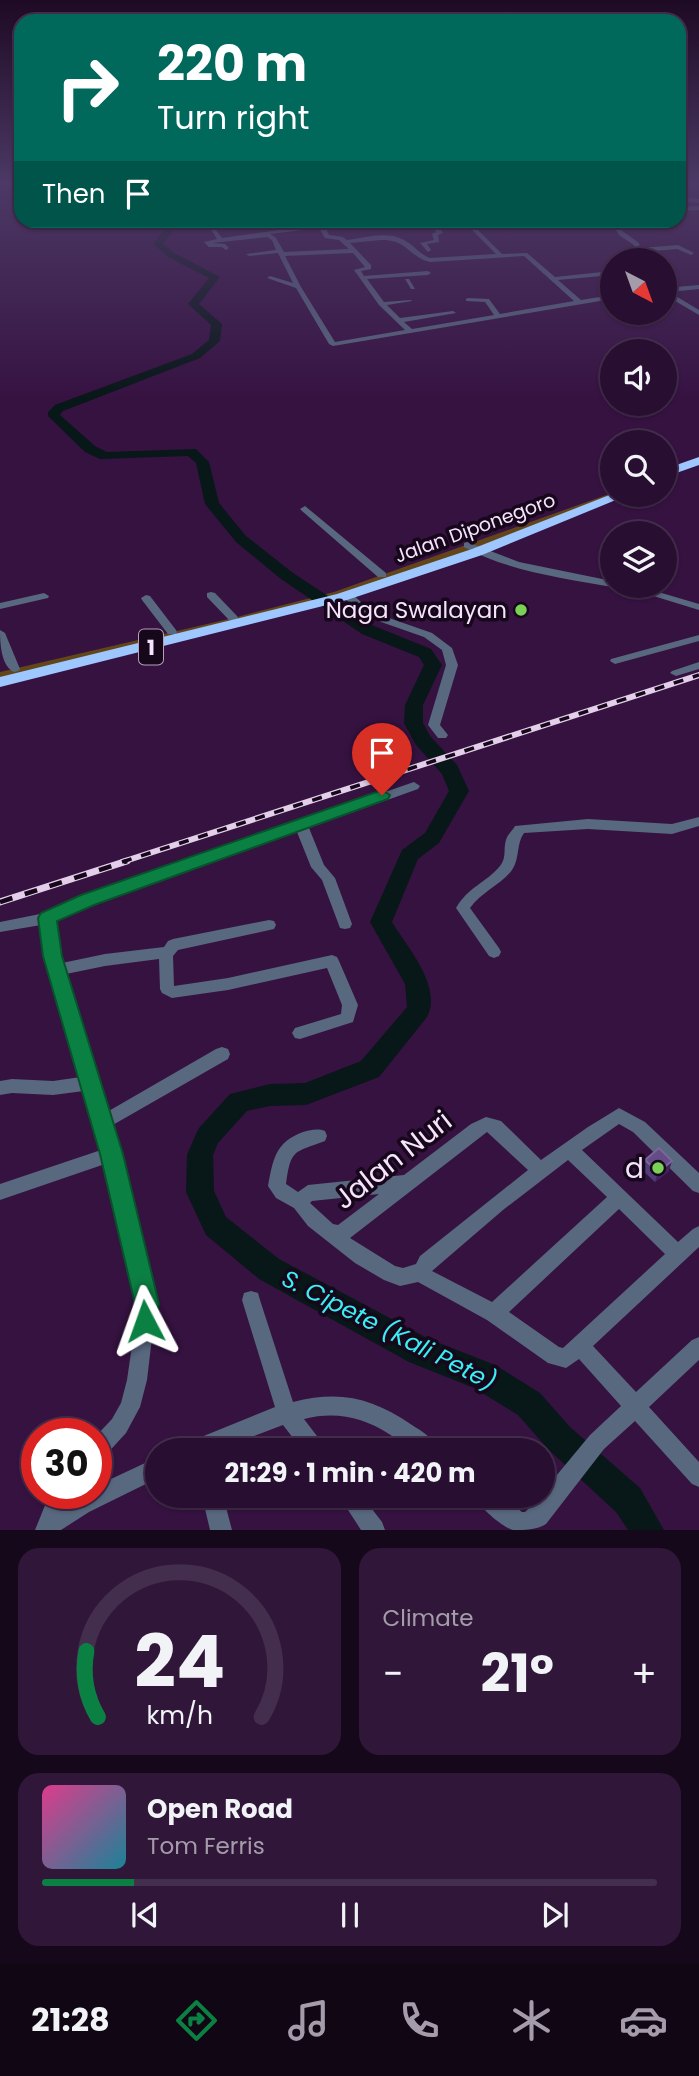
<!DOCTYPE html>
<meta charset="utf-8">
<style>
body{margin:0;font-family:Poppins,sans-serif;background:#301739;color:#f1f3f6;height:100vh;display:flex;flex-direction:column;font-size:26px;white-space:nowrap}
*{box-sizing:border-box;margin:0}
p{font-size:23px;color:#a59cab}
.icon{flex:none;width:38px;height:38px;fill:none;stroke:currentColor;stroke-width:2;stroke-linecap:round;stroke-linejoin:round}
.map{position:relative;height:1530px;overflow:hidden}
.sheet{display:flex;flex-direction:column;gap:18px;padding:18px;background:#16081b;flex:1}
.sheet>*{flex:none}
.top-card{position:absolute;left:14px;top:14px;width:672px;height:214px;border-radius:21px;box-shadow:0 2px 5px #0004,0 0 0 2px #442e4d;background:#00695c;color:#fff;overflow:hidden}
.needle{width:46px;rotate:139deg}
.buttons{position:absolute;left:600px;top:248px;display:grid;gap:14px}
.buttons a{display:grid;place-items:center;width:77px;height:77px;border-radius:50%;background:#280e31;box-shadow:0 2px 5px #0004,0 0 0 2px #442e4d;font-size:35px}
.speed{position:absolute;left:21px;top:1418px;display:flex;gap:14px;font-size:35px;font-weight:700;text-align:center}
.speed>*{display:grid;place-content:center;width:91px;height:91px;border-radius:50%;background:#280e31;box-shadow:0 2px 5px #0004,0 0 0 2px #442e4d;line-height:1}
.speed .limit{border:10px solid #d22;background:#fff;color:#111}
.pin{position:absolute;display:grid;place-items:center;width:60px;height:60px;color:#fff;margin:-72px -30px;border-radius:50% 50% 50% 0;rotate:-45deg;box-shadow:0 0 7px #0007}
.pin .icon{rotate:45deg}
.me{position:absolute;width:77px;margin:-38px;rotate:356deg;stroke-linejoin:round;filter:drop-shadow(0 0 5px #0008)}
.turn{display:flex;align-items:center;gap:24px;height:147px;padding:0 28px;font-size:32px}
.turn .icon{width:91px;height:91px;stroke-width:2.5}
.turn b{display:block;font-size:49px;line-height:60px}
.then{display:flex;align-items:center;height:66px;padding:0 28px;background:#0003;gap:14px;font-size:26px}
.big{font-size:52px;font-weight:700;line-height:1.1}
.sheet .card{flex:1;display:flex;flex-direction:column;justify-content:center;gap:10px;min-width:0;padding:0 24px;border-radius:21px;background:#301739}
.sheet .dial{align-items:center;gap:0}
.dial svg{height:182px;overflow:visible;fill:none;stroke:#442e4d;stroke-width:7;stroke-linecap:round;text-anchor:middle}
.dial text{fill:#f1f3f6;stroke:none}
.song{display:flex;align-items:center;gap:21px}
.cover{width:84px;height:84px;border-radius:10px;background:linear-gradient(135deg,hsl(330 70% 55%),hsl(190 70% 35%))}
.played{height:7px;border-radius:4px;background:linear-gradient(90deg,#0b8043 15%,#442e4d 15%)}
.keys{display:flex;justify-content:space-around;direction:ltr}
.heat{display:flex;justify-content:space-between;align-items:center;font-size:38px;direction:ltr}
.sheet .tiles{flex:1;display:grid;gap:18px;grid-template-columns:1fr 1fr}
.card:last-child{grid-column:span 2}
.trip{position:absolute;left:145px;top:1438px;width:410px;height:70px;border-radius:35px;background:#280e31;box-shadow:0 2px 5px #0004,0 0 0 2px #442e4d;font-weight:700;line-height:70px;text-align:center}
.tab-bar{display:flex;height:112px;justify-content:space-around;align-items:center;background:#100614;color:#a59cab}
.tab-bar .icon{width:49px;height:49px}
.tab-bar .active{color:#0b8043}
.tab-bar b{font-size:32px;color:#f1f3f6}
.map>svg:first-child{display:block}
</style>
<div class="map">
<svg width="699" height="1530" viewBox="0 0 699 1530">
<rect width="100%" height="100%" fill="#361241"/>
<path fill="#624619" d="M612,493V495L390,581L0,682V672L233,618L334,592Z"/>
<g fill="none" stroke-linecap="round" stroke-linejoin="round">
<path fill="#081718" fill-rule="evenodd" d="M172,220H181L163,244L174,253L220,277L199,304L222,324L220,341L200,358L63,411L60,415L95,446L107,452L196,449L209,462L219,503L246,536L293,573L374,626L431,649L442,665L423,705V723L430,736L457,765L469,791L439,843L418,859L392,922C407,947 443,987 427,1017L379,1077L306,1105L270,1106L247,1111L218,1143L213,1155L214,1191L226,1217L279,1259L429,1339L495,1365L540,1393L570,1427L640,1488L664,1530H628L616,1512L548,1449L518,1415L474,1388L409,1362L259,1279L206,1235L186,1192L187,1155L195,1136L199,1128L230,1094L270,1084L305,1083L361,1061L407,1007L405,984L370,922L402,850L425,833L449,791L442,774L416,745L404,723L405,705L424,665L419,657L362,634L281,579L236,542L205,504L196,463L188,456L100,459L85,452L48,416V412L55,405L192,354L209,340L211,325L188,304L209,278L168,257L153,244Z"/>
<path fill="#58687f" fill-rule="evenodd" d="M679,197L699,199V203L679,201Z
M699,206V210L679,211V207Z
M351,220H371L325,227L329,235L343,237L347,240C363,238 386,231 402,239C413,244 419,254 430,258L496,254L462,220H468L502,254L527,253L555,277L612,271V275L558,280L581,300L612,295V299L333,346L329,344L296,288L267,278L270,276L293,283L278,253L249,256L246,254L276,250L272,240L267,237L212,243L225,244L229,248L226,250L222,247H209L204,242L217,239L210,228L213,226L222,238ZM319,228L325,238L339,240L349,249L284,252L276,238L270,234ZM380,240C408,239 407,256 430,262L524,256L574,301L500,314L489,299L468,298L466,299V301L485,302L494,315L412,329L404,322L456,313L453,311L400,318L387,305L412,301L411,300L384,302L367,279L428,275L431,273L428,271L364,276L361,271L371,269V265L350,243ZM353,253L365,267L354,270L379,305L405,330L335,342L301,287L285,256Z
M395,220H401L402,230H398Z
M429,220H435L443,233L438,235L439,242L427,244L431,250L428,252L420,243L434,240L432,234L436,232Z
M485,220H491L492,222L489,224Z
M610,220H616L620,227L637,220H646L621,230L639,243L640,248L678,245L694,253L691,255L677,249L641,252L642,261H636L634,245L619,235Z
M405,279H409L415,289H411Z
M699,285V289L669,292L699,310V315L665,295V288Z
M305,506L386,573V577H378L302,511L300,509Z
M467,542L519,562L612,581V586H615L612,587C562,578 508,571 464,547V543Z
M621,586H638L699,604V610Z
M211,592L215,593L237,616L238,618L237,620H229L207,597V593Z
M347,592L351,593L372,612L432,633L452,648L458,665L440,725L448,735L446,738H438L428,725L446,665L442,650L424,637L364,616L343,597L342,595Z
M44,593L49,596L48,598L0,609V603Z
M146,595L150,596L176,630L177,632L176,634H168L142,600L141,598Z
M0,630L5,633L20,669L18,671L14,672C1,666 0,643 0,630Z
M699,635V641L615,664L610,661L611,659Z
M699,662V669L676,676L670,673L672,671Z
M414,782L420,786L418,789L309,828L324,865L335,878L352,924L350,928L345,929L340,928L322,880L311,867L297,832L93,904L54,921L62,963L105,954L164,947L168,941L173,939L269,920L274,921L276,925L274,929L178,950L173,956L174,986L228,978L332,955L337,957L339,961L358,1005L353,1022L300,1039L295,1038L292,1033L295,1028L341,1014L342,1005L327,968L228,990L172,998L162,993L160,989L159,959L105,966L66,974L107,1112L216,1049L222,1047L228,1049L230,1054L228,1059L111,1126L156,1304L147,1380L140,1407L126,1433L103,1458L96,1461V1436L112,1419L121,1403L127,1380L138,1304L105,1164L0,1200V1184L101,1150L84,1091L53,1095L12,1093L0,1095V1081L12,1079L53,1081L81,1077L46,956L41,925L0,932V922L45,913L83,896Z
M699,817V826L672,834L588,829L524,833C516,844 520,858 512,870C501,885 481,892 470,908L499,948L501,952L499,956L494,958L489,956L456,908C469,886 486,883 500,866C507,857 503,849 506,840C507,835 513,830 515,826L588,819L672,824Z
M619,1108L645,1122L699,1173V1193L693,1191L633,1132L619,1124L582,1150L678,1242L693,1229L699,1226V1247L593,1346L636,1392L692,1340L699,1337V1360L649,1407L699,1462V1487L692,1484L635,1421L604,1449L546,1524C537,1530 524,1530 513,1530C503,1528 477,1505 474,1496H502L522,1512H525L542,1496V1493L590,1435L621,1406L579,1359L566,1368L548,1363L487,1320L418,1282L400,1286L384,1280L355,1263L308,1226L294,1208L276,1198L268,1186C273,1160 275,1142 303,1132C311,1130 317,1128 325,1131L327,1136L325,1141C294,1153 291,1148 286,1184L298,1192L308,1185L404,1175L471,1124L486,1117L501,1121L541,1160L588,1127ZM487,1132L528,1170L420,1256L416,1264L403,1268L395,1266L350,1238ZM568,1160L607,1197L492,1302L432,1271L503,1210ZM379,1194L338,1225L333,1224L310,1203L312,1201ZM619,1209L665,1254L563,1348L559,1347L509,1312Z
M251,1291L258,1293L260,1300L293,1402C341,1390 372,1398 412,1425C423,1432 435,1439 440,1451C432,1451 420,1453 412,1450C405,1447 397,1439 389,1434C363,1417 335,1411 304,1419L323,1444L326,1451H303L283,1425L215,1451H181L184,1444L275,1407L242,1300L244,1293Z
M158,1457V1478L89,1512L61,1530H35L50,1493H73L71,1499L82,1493H96V1486Z
M202,1496H223L232,1530H210Z
M339,1496H362L382,1522L385,1530H361Z"/>
<path fill="#9ec6ff" fill-rule="evenodd" d="M699,457V465L665,477V469Z
M612,494L628,495L482,555L347,600L0,687V677L337,594L472,549Z"/>
<g stroke="#e3cfe9" stroke-width="6">
<path id="rail-far1" d="M122,862L699,675"/>
</g>
<g stroke="#e3cfe9" stroke-width="7">
<path id="rail" d="M0,902L127,861"/>
</g>
<use href="#rail-far1" stroke="#16071b" stroke-width="3.5" stroke-dasharray="10" stroke-linecap="butt"/>
<use href="#rail" stroke="#16071b" stroke-width="4.5" stroke-dasharray="13" stroke-linecap="butt"/>
</g>
<path fill="#523b79" d="M645,1160L669,1171L655,1182L642,1170Z"/>
<path fill="#40235d" d="M672,1161L669,1171L655,1182L658,1172Z"/>
<path fill="#644d87" stroke="#7b6599" stroke-width="2" d="M659,1148L672,1161L658,1172L645,1160Z"/>
<linearGradient id="sky" x2="0" y2="1"><stop stop-color="#1e0a24"/><stop offset="0.46" stop-color="#4c3965"/><stop offset="1" stop-color="#4c3965" stop-opacity="0"/></linearGradient>
<rect width="699" height="399" fill="url(#sky)"/>
<path fill="#0b8043" stroke="#07532c" stroke-width="2" d="M382,790L390,795L388,799L94,905L57,921L62,956L123,1154L159,1304L154,1330L145,1334L136,1330L133,1321L135,1304L100,1154L43,956L38,918L41,913L81,895Z"/>
<g fill="#7bd155" stroke="#16071b" stroke-width="2.5">
<circle cx="521" cy="610" r="7"/>
<circle cx="658" cy="1168" r="7"/>
</g>
<g text-anchor="middle" dominant-baseline="central" stroke-width="7" stroke-linejoin="round" paint-order="stroke">
<g font-size="19" fill="#f6e4fc" stroke="#16071b">
<text transform="translate(475 528) rotate(-20)">Jalan Diponegoro</text>
</g>
<rect fill="#16071b" stroke="#b3a2b8" stroke-width="2" x="139" y="629.5" width="24" height="35" rx="5"/>
<g font-size="21" font-weight="bold" fill="#f6e4fc">
<text x="151" y="647">1</text>
</g>
<g font-size="23" fill="#f6e4fc" stroke="#16071b" text-anchor="end">
<text x="507" y="610">Naga Swalayan</text>
</g>
<g font-size="24" font-style="italic" fill="#39eff3" stroke="#16071b">
<text transform="translate(389 1330) rotate(27)">S. Cipete (Kali Pete)</text>
</g>
<g font-size="28" fill="#f6e4fc" stroke="#16071b">
<text transform="translate(393 1160) rotate(-38)">Jalan Nuri</text>
</g>
<g font-size="28" fill="#f6e4fc" stroke="#16071b" text-anchor="end">
<text x="644" y="1168">d</text>
</g>
</g>
</svg>
<div class="buttons">
<a><svg class="needle" viewBox="-14 -14 28 28"><path d="M0-13l5 13h-10z" fill="#e53935"/><path d="M0 13l5-13h-10z" fill="#a59cab"/></svg></a>
<a><svg class="icon" aria-label="sound" viewBox="0 0 24 24"><path d="M4 9h4l5-4v14l-5-4H4zM17 9q2 3 0 6"/></svg></a>
<a><svg class="icon" aria-label="search" viewBox="0 0 24 24"><circle cx="10" cy="10" r="6"/><path d="M15 15l6 6"/></svg></a>
<a><svg class="icon" aria-label="layers" viewBox="0 0 24 24"><path d="M12 4l9 5-9 5-9-5zM3 14l9 5 9-5"/></svg></a>
</div>
<div class="speed"><div class="limit">30</div></div>
<div class="pin" style="left:382px;top:795px;background:#d93025"><svg class="icon" aria-label="arrive" viewBox="0 0 24 24"><path d="M6 21V4h12l-3 4 3 4H6"/></svg></div>
<svg class="me" style="left:145px;top:1321px" viewBox="-20 -20 40 40"><path d="M0-17L14 15 0 8-14 15z" fill="#0b8043" stroke="#fff" stroke-width="4"/></svg>
<div class="trip">21:29 · 1 min · 420 m</div>
<div class="top-card">
<div class="turn"><svg class="icon" aria-label="right" viewBox="0 0 24 24"><path d="M7 20v-9h11M14 6l5 5-5 5"/></svg><div><b>220 m</b>Turn right</div></div>
<div class="then">Then<svg class="icon" aria-label="arrive" viewBox="0 0 24 24"><path d="M6 21V4h12l-3 4 3 4H6"/></svg></div>
</div>
</div>
<section class="sheet">
<div class="tiles">
<div class="card dial"><svg viewBox="0 0 100 80">
<path d="M14 69A42 42 0 1 1 86 69"/>
<path d="M14 69A42 42 0 0 1 9 40" stroke="#0b8043"/>
<text x="50" y="56" font-size="32" font-weight="700">24</text>
<text x="50" y="72" font-size="11">km/h</text>
</svg></div>
<div class="card"><p>Climate</p>
<div class="heat"><a>−</a><b class="big">21°</b><a>+</a></div>
</div>
<div class="card">
<div class="song"><i class="cover"></i><div><b>Open Road</b><p>Tom Ferris</p></div></div>
<div class="played"></div>
<div class="keys"><svg class="icon" aria-label="previous" viewBox="0 0 24 24"><path d="M18 5L8 12l10 7zM5 5v14"/></svg><svg class="icon" aria-label="pause" viewBox="0 0 24 24"><path d="M8 5v14M16 5v14"/></svg><svg class="icon" aria-label="next" viewBox="0 0 24 24"><path d="M6 5l10 7-10 7zM19 5v14"/></svg></div>
</div>
</div>
</section>
<nav class="tab-bar">
<b>21:28</b>
<svg class="icon active" aria-label="directions" viewBox="0 0 24 24"><path d="M12 3l9 9-9 9-9-9zM9 14v-3h6M13 9l2 2-2 2"/></svg>
<svg class="icon" aria-label="music" viewBox="0 0 24 24"><path d="M9 18V5l10-2v13"/><circle cx="6" cy="18" r="3"/><circle cx="16" cy="16" r="3"/></svg>
<svg class="icon" aria-label="phone" viewBox="0 0 24 24"><path d="M5 4h4l2 5-3 2q2 4 5 5l2-3 5 2v4C11 20 4 13 5 4z"/></svg>
<svg class="icon" aria-label="climate" viewBox="0 0 24 24"><path d="M12 3v18M4 7l16 10M4 17L20 7"/></svg>
<svg class="icon" aria-label="car" viewBox="0 0 24 24"><path d="M5 17H2v-5l4-1 3-4h7l3 4 3 1v5h-3M9 17h6M6 11h13"/><circle cx="7" cy="17" r="2"/><circle cx="17" cy="17" r="2"/></svg>
</nav>
